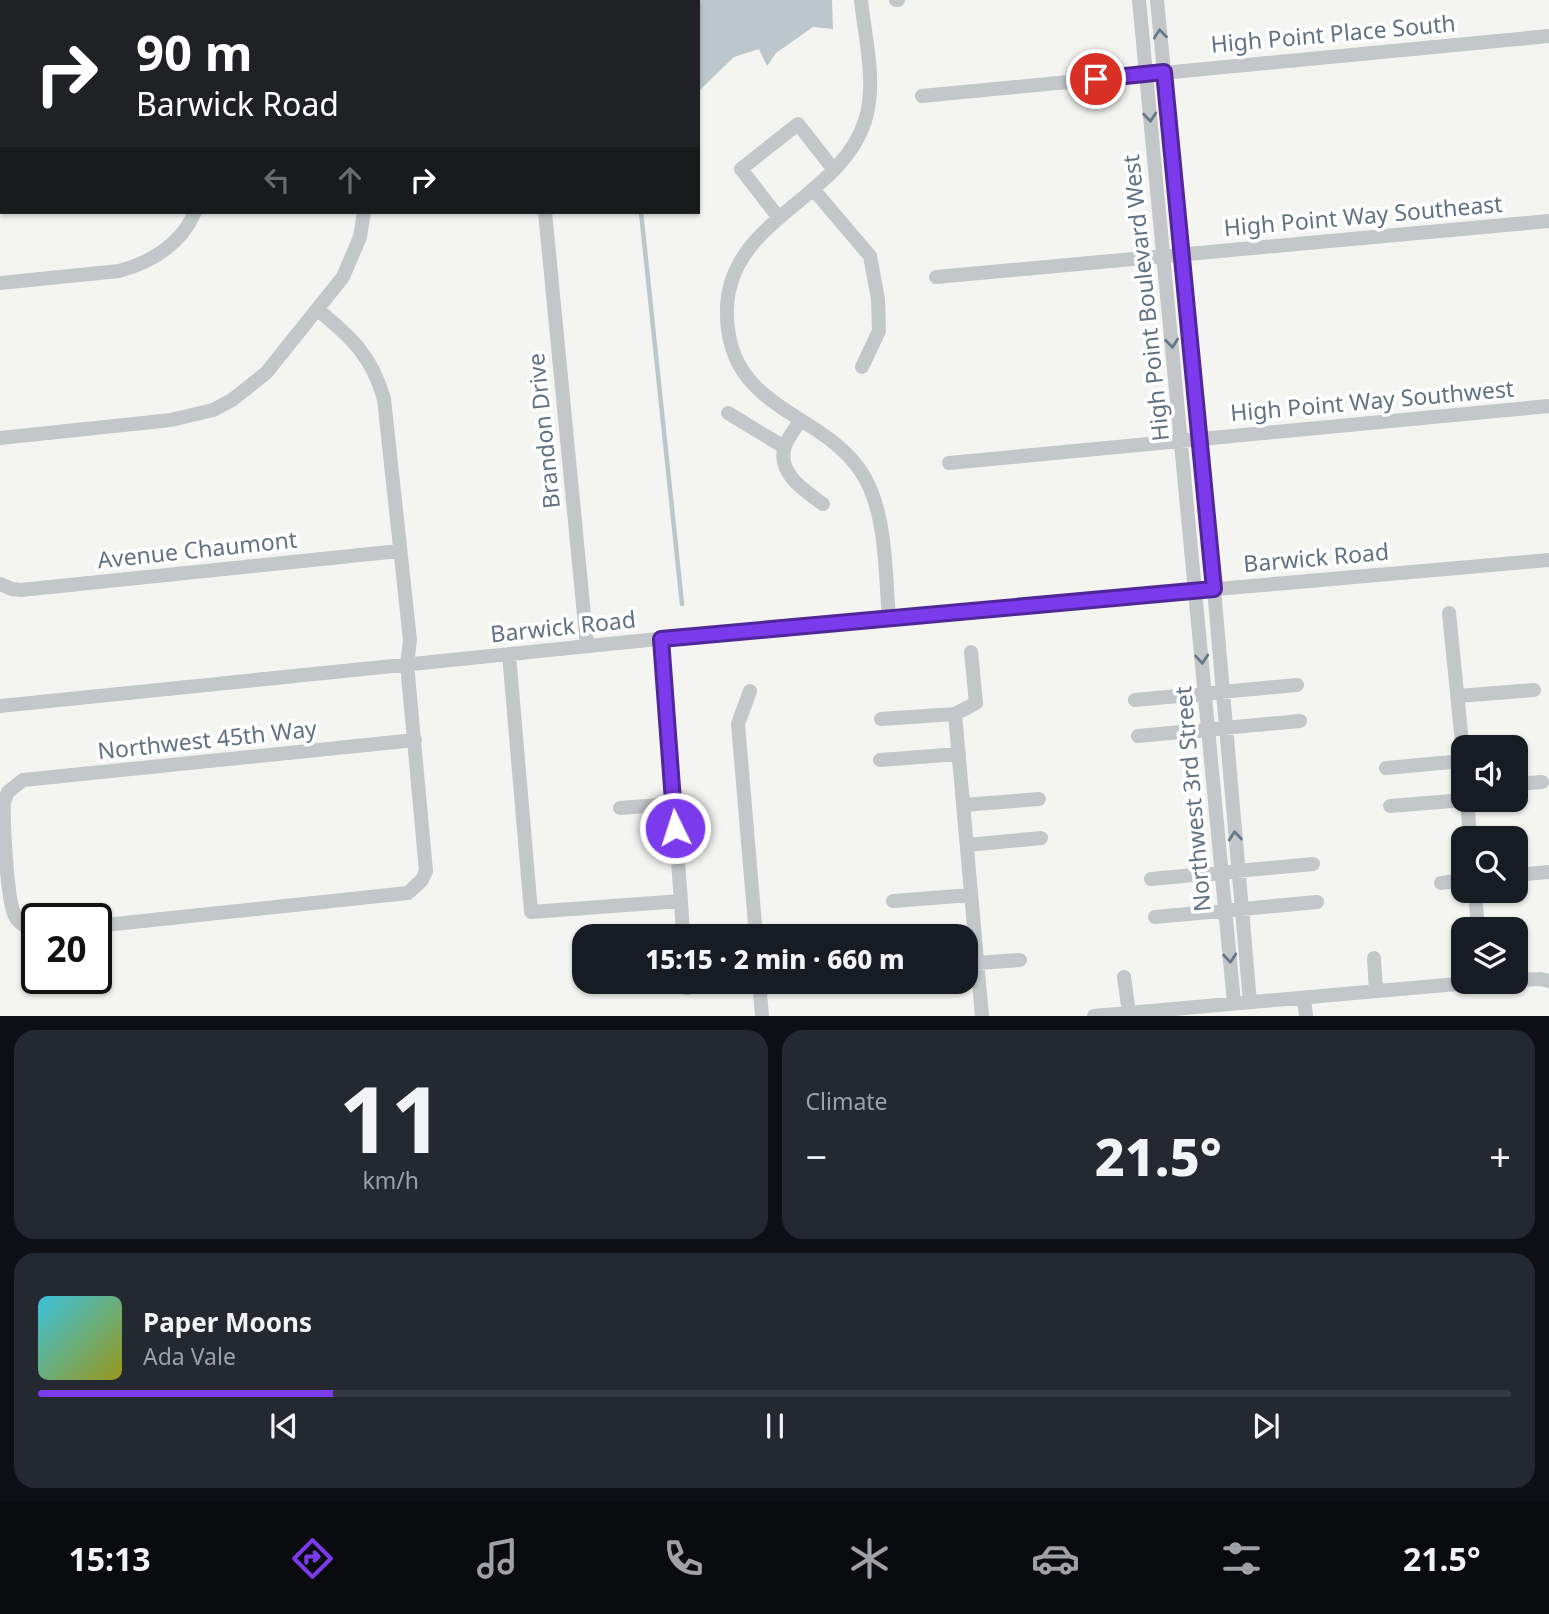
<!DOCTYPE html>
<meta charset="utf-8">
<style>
body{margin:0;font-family:"Noto Sans",sans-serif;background:#242831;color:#f1f3f6;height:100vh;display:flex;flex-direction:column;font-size:26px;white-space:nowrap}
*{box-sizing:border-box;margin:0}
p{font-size:23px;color:#9ea1a6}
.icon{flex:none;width:38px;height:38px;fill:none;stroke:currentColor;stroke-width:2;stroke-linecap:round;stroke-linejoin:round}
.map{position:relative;height:1016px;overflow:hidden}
.side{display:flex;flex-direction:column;gap:14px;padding:14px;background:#0d0f14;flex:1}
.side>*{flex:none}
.banner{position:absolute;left:0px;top:0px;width:700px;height:214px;box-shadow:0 2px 5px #0004;background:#202124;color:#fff;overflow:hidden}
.fabs{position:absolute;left:1451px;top:735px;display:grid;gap:14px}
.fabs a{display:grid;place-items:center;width:77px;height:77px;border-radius:14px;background:#171b24;box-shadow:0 2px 5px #0004;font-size:35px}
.speed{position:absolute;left:21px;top:903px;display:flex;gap:14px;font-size:35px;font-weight:700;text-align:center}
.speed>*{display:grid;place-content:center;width:91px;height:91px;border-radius:50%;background:#171b24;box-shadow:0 2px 5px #0004;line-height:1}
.speed .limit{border:4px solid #111;border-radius:10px;background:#fff;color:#111}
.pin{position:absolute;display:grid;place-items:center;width:60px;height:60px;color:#fff;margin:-30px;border:4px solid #fff;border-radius:50%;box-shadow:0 2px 7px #0007}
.me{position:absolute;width:77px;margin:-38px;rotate:356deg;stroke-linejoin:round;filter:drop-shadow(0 0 5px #0008)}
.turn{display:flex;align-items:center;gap:24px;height:147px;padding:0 21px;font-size:32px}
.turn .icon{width:91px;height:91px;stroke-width:2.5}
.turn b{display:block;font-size:49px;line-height:60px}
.lanes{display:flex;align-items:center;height:66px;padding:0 21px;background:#0003;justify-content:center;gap:35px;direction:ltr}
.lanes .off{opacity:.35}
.big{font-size:52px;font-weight:800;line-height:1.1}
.side .widget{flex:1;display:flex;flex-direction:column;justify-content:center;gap:10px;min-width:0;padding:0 24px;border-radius:21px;background:#242831}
.side .dial{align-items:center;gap:0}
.dial b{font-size:91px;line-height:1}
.song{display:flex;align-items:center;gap:21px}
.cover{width:84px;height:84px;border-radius:10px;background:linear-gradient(135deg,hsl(190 70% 55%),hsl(60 70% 35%))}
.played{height:7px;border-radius:4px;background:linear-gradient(90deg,#7c3aed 20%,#363941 20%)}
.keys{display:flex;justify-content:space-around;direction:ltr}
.heat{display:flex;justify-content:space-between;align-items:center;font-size:38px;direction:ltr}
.side .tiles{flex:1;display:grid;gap:14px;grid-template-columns:1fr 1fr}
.widget:last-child{grid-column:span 2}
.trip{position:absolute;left:572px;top:924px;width:406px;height:70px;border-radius:21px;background:#171b24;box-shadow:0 2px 5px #0004;font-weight:800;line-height:70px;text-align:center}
.dock{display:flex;height:112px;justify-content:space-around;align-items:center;background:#090b0e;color:#9ea1a6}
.dock .icon{width:49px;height:49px}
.dock .current{color:#7c3aed}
.dock b{font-size:32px;color:#f1f3f6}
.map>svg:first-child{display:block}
</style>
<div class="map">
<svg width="1549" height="1016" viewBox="0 0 1549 1016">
<rect width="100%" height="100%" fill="#f4f5f0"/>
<path fill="#bcc7cc" d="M680,0H832L833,29L813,27L776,53L767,66L759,49L734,57L698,92V2H679Z"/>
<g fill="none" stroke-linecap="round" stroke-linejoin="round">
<path stroke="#bcc7cc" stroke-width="4.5" d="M619,0V2
M641,212L682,604"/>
<path stroke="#c3c7ca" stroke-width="14" d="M346,0V2
M524,0V2
M861,0C865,38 877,84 865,121C840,199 730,219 727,308C724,411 821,409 862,473C887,512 885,573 889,618
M896,0H898
M1139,0L1234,1003
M1157,0L1214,589L1250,1002
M208,2L210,0
M922,96L1549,36
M813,189L870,256L878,299L879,331L862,367
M545,212L587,646
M779,218L741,169L798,124L834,170
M936,277L1549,221
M0,283L119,271C152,262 181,244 195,212
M728,413L784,447
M800,421C795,429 788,437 785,446C776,473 805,491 823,504
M0,438L171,420L213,410L232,400L266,373L343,277L360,237L364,212
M949,463L1549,406
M0,584L12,589L21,590L399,551
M1449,613L1463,753
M971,652L976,703L955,714L982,1016
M509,654L531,912L681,901L661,639
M750,691L738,724L756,936
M1458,696L1534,690
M1135,700L1297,685
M0,706L736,631L1549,560
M881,719L955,714
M1138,736L1300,721
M880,760L959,754
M1386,768L1463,761
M1516,784L1542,782
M1467,800L1470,838
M963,805L1039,799
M1390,806L1465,800
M620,808L673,804
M967,845L1041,838
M1516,875L1549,872
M1151,879L1313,864
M1441,883L1463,880
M1475,891L1478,929
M681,901L683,936
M893,901L971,895
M1155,917L1317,902
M96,926L408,893L422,880L426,871L407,664L410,640L384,399C372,356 351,337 318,310
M37,931C28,928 20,925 15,916C7,902 3,821 4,802L8,792L23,780L415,740
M1374,958L1376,991
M977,963L1020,960
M1124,977L1129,1013
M1516,980L1541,979L1549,981
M686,982L687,988
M759,982L762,1016
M1304,998L1306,1016
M1094,1016L1480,982"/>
</g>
<defs><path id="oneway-chevron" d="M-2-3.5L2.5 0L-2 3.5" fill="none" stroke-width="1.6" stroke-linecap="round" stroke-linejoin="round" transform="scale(1.75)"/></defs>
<g stroke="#667787">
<use href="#oneway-chevron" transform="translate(1160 34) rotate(-96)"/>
<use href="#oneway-chevron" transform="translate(1150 117) rotate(85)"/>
<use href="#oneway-chevron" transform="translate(1172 343) rotate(84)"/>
<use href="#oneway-chevron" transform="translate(1202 659) rotate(85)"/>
<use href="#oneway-chevron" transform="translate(1235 836) rotate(-95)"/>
<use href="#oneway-chevron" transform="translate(1230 958) rotate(85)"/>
</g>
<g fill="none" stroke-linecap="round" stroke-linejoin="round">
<g stroke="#51269a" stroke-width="18">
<path id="route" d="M675,828L661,639L1214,589L1164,72L1096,79"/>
</g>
<use href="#route" stroke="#7c3aed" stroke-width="12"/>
</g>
<g text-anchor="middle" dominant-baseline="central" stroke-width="7" stroke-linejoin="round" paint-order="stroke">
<g font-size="23" fill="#617383" stroke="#fff">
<text transform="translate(1333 33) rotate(-5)">High Point Place South</text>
<text transform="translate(1363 215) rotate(-5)">High Point Way Southeast</text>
<text transform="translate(1145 298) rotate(-96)">High Point Boulevard West</text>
<text transform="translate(1372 400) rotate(-5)">High Point Way Southwest</text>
<text transform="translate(543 431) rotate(-96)">Brandon Drive</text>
<text transform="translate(197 549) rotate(-6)">Avenue Chaumont</text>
<text transform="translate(1316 557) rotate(-5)">Barwick Road</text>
<text transform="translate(563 626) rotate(-6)">Barwick Road</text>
<text transform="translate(207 739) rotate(-6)">Northwest 45th Way</text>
<text transform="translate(1192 799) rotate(-95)">Northwest 3rd Street</text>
</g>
</g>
</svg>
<div class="fabs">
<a><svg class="icon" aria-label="sound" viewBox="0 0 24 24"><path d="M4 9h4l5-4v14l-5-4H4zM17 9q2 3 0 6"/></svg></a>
<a><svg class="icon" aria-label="search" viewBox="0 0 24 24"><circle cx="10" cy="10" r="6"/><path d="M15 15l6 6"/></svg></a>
<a><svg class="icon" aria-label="layers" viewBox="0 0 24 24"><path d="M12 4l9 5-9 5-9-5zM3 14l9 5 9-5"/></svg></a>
</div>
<div class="speed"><div class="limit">20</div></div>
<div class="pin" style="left:1096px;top:79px;background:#d93025"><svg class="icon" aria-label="arrive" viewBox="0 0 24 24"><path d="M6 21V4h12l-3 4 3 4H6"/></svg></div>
<svg class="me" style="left:675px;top:828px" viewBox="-20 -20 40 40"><circle r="17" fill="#7c3aed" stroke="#fff" stroke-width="3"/><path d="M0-11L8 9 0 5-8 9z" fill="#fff"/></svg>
<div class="trip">15:15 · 2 min · 660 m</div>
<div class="banner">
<div class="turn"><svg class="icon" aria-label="right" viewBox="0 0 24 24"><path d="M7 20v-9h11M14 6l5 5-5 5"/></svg><div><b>90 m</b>Barwick Road</div></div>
<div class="lanes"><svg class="icon off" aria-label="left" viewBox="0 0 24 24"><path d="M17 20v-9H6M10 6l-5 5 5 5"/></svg><svg class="icon off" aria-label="ahead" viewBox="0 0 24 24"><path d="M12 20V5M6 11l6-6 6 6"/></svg><svg class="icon" aria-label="right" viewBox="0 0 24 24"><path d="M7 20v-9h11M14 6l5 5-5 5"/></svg></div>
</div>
</div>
<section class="side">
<div class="tiles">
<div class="widget dial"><b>11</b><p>km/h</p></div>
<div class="widget"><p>Climate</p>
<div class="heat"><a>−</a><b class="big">21.5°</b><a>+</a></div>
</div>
<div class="widget">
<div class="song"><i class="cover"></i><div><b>Paper Moons</b><p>Ada Vale</p></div></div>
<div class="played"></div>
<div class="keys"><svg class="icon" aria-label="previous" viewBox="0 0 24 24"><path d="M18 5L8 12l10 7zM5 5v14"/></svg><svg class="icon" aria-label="pause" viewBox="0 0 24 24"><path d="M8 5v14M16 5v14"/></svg><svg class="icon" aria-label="next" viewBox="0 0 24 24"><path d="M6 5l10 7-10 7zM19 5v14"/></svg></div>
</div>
</div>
</section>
<nav class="dock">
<b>15:13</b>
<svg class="icon current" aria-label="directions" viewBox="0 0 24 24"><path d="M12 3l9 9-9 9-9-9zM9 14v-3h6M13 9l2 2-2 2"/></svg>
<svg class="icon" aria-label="music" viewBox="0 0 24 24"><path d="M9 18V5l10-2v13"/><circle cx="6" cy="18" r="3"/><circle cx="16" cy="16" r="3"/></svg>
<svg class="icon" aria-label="phone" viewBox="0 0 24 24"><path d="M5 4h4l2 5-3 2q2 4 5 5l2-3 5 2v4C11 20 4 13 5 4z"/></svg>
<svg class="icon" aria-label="climate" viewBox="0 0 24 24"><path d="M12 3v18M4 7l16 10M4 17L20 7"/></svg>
<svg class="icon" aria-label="car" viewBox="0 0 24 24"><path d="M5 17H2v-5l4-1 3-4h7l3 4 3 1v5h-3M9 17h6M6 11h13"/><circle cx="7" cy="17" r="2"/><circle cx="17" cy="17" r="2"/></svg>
<svg class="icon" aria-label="filters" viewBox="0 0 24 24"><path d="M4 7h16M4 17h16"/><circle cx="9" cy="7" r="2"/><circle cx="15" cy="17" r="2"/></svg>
<b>21.5°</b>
</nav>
